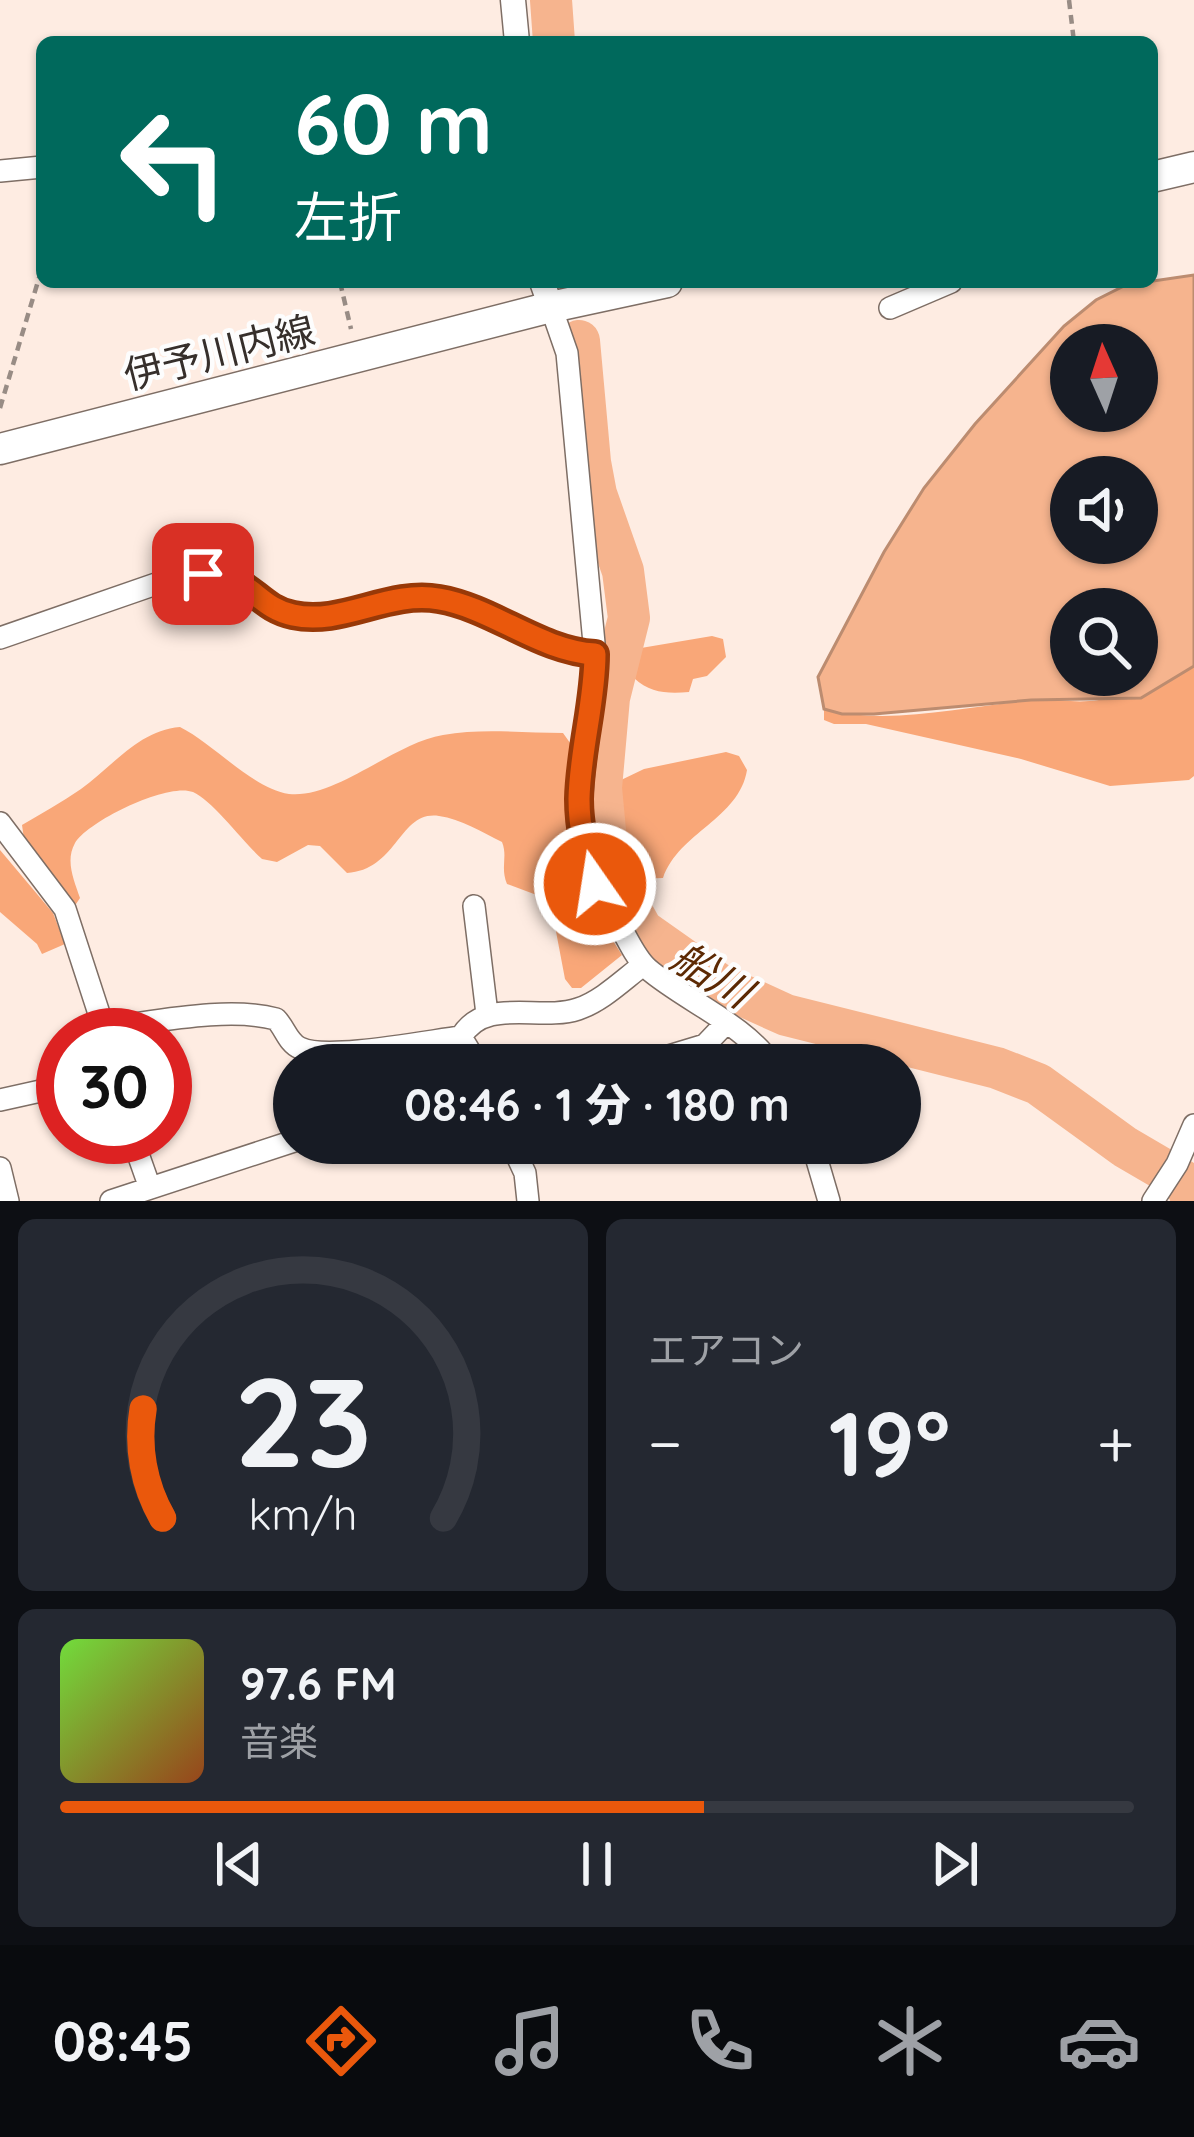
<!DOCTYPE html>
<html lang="ja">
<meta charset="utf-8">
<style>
body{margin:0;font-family:Quicksand,"Noto Sans JP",sans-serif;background:#242831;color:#f1f3f6;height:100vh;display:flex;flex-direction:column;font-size:45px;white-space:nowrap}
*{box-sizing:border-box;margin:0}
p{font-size:39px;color:#9ea1a6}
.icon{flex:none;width:66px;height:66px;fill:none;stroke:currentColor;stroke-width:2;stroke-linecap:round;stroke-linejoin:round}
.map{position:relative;height:1201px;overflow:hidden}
.side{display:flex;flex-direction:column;gap:18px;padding:18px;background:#0d0f14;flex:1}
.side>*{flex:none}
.guide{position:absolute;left:36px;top:36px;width:1122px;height:252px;border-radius:18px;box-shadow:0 3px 9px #0004;background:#00695c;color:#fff;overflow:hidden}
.needle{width:78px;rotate:357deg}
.tools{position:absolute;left:1050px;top:324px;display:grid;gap:24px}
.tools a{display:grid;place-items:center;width:108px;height:108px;border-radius:50%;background:#171b24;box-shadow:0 3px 9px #0004;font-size:60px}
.speed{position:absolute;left:36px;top:1008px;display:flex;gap:24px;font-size:60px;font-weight:700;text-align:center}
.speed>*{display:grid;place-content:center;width:156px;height:156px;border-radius:50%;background:#171b24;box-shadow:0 3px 9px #0004;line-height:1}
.speed .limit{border:18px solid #d22;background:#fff;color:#111}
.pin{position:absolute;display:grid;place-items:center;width:102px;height:102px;color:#fff;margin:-51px;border-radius:24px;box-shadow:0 6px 18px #0006}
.me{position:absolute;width:132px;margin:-66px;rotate:347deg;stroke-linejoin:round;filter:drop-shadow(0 0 9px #0008)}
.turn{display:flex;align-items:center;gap:42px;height:252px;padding:0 60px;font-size:54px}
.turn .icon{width:156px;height:156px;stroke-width:2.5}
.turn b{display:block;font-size:84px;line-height:102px}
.big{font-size:90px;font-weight:800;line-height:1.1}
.side .card{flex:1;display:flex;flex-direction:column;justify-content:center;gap:18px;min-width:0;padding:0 42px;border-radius:18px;background:#242831}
.side .dial{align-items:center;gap:0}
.dial svg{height:312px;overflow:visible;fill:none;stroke:#363941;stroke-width:7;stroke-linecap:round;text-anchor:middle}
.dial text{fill:#f1f3f6;stroke:none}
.song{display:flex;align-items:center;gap:36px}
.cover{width:144px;height:144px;border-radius:18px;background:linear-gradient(135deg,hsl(100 70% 55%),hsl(20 70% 35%))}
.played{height:12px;border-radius:6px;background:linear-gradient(90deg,#ea580c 60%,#363941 60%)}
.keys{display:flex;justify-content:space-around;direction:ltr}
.heat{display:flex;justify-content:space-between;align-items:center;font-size:66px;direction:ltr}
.side .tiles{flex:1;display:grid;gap:18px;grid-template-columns:1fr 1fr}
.card:last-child{grid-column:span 2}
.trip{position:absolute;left:273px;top:1044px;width:648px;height:120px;border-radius:60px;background:#171b24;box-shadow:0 3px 9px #0004;font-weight:800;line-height:120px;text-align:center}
.dock{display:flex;height:192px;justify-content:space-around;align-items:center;background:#090b0e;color:#9ea1a6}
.dock .icon{width:84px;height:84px}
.dock .active{color:#ea580c}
.dock b{font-size:54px;color:#f1f3f6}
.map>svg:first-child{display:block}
</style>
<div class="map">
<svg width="1194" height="1201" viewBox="0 0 1194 1201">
<rect width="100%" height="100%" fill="#feece2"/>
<path fill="#f9a778" d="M712,636L723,639L726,657L707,676L693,679L689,692C668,694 650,693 634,678L641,648Z
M1194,666V776L1189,780L1110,786L1021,759L866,724H834L824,720V709C887,726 962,707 1026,701C1050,698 1076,704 1099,700C1132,694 1167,686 1194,666Z
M180,727C214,744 253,789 289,794C336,799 394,743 443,735C481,728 524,733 563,733L573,747C561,839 572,877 622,955L581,988H572L565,979L550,900L507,884C500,867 508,857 502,842C482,832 461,819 439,816C399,810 398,870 347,873L320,846L308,845L277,862L262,859C244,843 212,800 193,792C168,782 88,821 75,843C65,861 74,880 80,898L76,904L70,903L24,839L22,825C42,813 62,802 81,789C112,767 139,730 180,727Z
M726,752L739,756L747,770C739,819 679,832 663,878L637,879L622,851L619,781L644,769Z
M0,850L53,913L65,944L42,954L37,944L0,912Z"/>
<path fill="#f6b48e" stroke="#bc8c70" stroke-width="3" fill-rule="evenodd" d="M1194,275V666L1141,698L1031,700L874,714H842L824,709L818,677L884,552L924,488L975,424L1064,326L1096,300L1126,285ZM1071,345H1137V411H1071ZM1071,477H1137V543H1071ZM1071,609H1137V675H1071Z"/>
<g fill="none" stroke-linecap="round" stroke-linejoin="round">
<path stroke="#f6b48e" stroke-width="42" d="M551,0L554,42
M579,341L590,462L596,494L623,571L629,618L609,698L601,788L607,852L622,894L642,930L720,985L786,1015L997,1068L1038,1084L1125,1147L1185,1182L1193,1201"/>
<g stroke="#7e6e65" stroke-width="24">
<path id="minor" d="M0,171L42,167
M551,307L567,353L595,654C594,765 554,816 618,923C627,937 635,958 648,969C684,1000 746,1025 772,1065
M890,308L951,282
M0,638L179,576C220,572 231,575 263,599C270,604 279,611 287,614C325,628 383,594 431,598C489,603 537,651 595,654
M0,823L65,909L106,1035
M474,906L487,1014
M105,1028C155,1022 228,1006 276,1019C285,1028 288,1043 300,1048C327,1061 428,1041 461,1037C485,996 539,1022 578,1009C602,1001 623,980 643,965
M461,1037L478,1065
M639,1065L705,1045L725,1024
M0,1100L63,1086
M132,1137L150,1188
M511,1143L525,1173L528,1201
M812,1143L829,1201
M0,1168L8,1201
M111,1201L294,1141
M1153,1201L1177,1164L1194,1125"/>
</g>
<g stroke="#7e6e65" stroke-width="27">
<path id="tertiary" d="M513,0L517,42
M542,282L551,307"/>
</g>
<g stroke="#7e6e65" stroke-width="33">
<path id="primary" d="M1152,177L1194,167
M0,449L551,307L667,282"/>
</g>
<path stroke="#988c85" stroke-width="4.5" stroke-dasharray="9 6" stroke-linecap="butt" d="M1069,0L1074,42
M340,282L351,329
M0,408L42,268"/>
<use href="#minor" stroke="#fff" stroke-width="21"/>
<use href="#tertiary" stroke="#fff" stroke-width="24"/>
<use href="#primary" stroke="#fff" stroke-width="30"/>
</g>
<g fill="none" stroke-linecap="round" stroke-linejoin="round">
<g stroke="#983908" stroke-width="30">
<path id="route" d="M203,574C253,576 255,607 293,615C342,626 388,590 439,599C493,608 540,651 595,654C595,702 580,750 579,799C579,829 586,856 595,884"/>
</g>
<use href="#route" stroke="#ea580c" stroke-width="21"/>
</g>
<g text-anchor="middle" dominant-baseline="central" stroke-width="9" stroke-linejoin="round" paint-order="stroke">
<g font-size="39" fill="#362f2b" stroke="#fdfdfd">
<text transform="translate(219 352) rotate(-14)">伊予川内線</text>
</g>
<g font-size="42" font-style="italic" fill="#5c2903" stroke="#fdfdfd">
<text transform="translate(712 974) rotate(31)">船川</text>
</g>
</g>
</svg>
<div class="tools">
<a><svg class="needle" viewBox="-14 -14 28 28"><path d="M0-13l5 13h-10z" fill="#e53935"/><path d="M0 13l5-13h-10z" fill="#9ea1a6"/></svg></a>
<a><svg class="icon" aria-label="sound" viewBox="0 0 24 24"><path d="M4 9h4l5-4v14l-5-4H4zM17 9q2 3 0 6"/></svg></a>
<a><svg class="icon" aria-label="search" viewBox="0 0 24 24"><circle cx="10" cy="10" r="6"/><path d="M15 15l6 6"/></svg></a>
</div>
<div class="speed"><div class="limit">30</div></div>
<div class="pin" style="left:203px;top:574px;background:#d93025"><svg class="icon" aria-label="arrive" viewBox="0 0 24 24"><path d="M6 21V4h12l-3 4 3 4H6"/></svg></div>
<svg class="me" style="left:595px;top:884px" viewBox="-20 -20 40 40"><circle r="17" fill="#ea580c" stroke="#fff" stroke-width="3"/><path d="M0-11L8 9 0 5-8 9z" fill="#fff"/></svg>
<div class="trip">08:46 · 1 分 · 180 m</div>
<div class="guide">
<div class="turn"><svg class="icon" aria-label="left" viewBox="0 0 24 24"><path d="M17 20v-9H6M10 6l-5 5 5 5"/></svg><div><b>60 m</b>左折</div></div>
</div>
</div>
<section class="side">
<div class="tiles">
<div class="card dial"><svg viewBox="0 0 100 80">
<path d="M14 69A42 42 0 1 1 86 69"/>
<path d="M14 69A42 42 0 0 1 9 41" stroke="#ea580c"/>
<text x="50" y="56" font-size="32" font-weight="700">23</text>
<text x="50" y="72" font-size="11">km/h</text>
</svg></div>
<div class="card"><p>エアコン</p>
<div class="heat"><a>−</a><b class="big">19°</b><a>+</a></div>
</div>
<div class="card">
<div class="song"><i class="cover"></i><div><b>97.6 FM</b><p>音楽</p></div></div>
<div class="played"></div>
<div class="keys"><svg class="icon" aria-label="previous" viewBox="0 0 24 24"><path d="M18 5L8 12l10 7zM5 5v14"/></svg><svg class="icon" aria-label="pause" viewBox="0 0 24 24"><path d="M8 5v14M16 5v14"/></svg><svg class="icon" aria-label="next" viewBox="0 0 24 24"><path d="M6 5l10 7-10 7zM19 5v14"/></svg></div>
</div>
</div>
</section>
<nav class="dock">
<b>08:45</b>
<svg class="icon active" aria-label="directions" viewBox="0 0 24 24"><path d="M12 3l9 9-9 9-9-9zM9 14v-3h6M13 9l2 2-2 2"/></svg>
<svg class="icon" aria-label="music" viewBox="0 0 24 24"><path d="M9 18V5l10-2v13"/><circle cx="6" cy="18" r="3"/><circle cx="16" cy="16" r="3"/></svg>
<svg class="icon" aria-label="phone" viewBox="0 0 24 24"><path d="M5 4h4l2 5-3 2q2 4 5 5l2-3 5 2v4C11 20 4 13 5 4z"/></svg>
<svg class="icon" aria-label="climate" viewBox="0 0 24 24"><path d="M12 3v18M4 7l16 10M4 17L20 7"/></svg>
<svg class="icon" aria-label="car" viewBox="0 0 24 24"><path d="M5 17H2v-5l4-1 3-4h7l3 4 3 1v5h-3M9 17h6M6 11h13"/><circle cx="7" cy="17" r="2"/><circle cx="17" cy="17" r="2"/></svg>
</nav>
